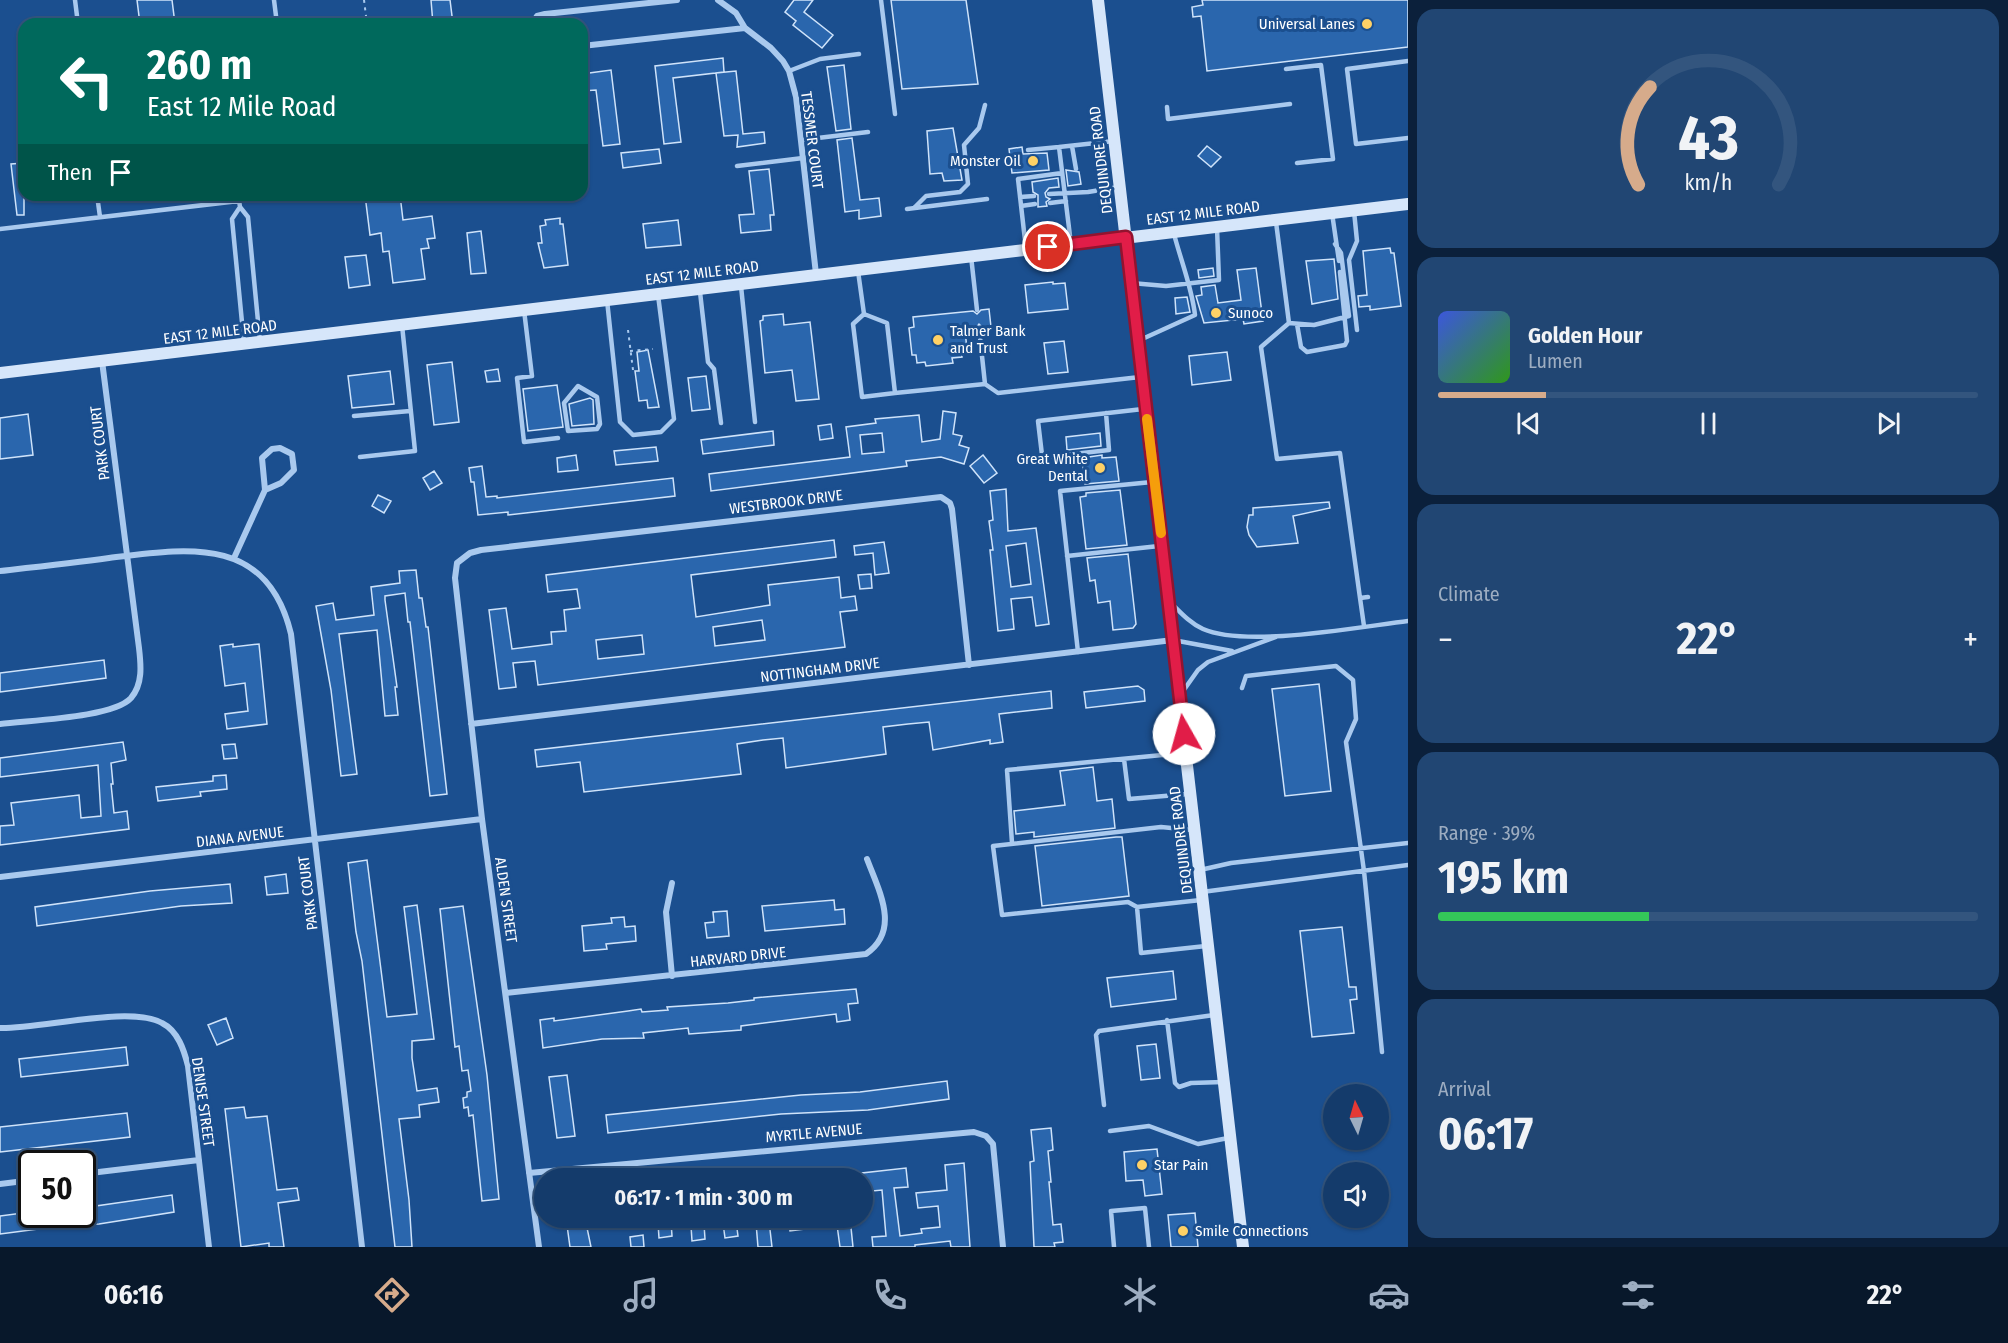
<!DOCTYPE html>
<meta charset="utf-8">
<style>
body{margin:0;font-family:"Fira Sans Condensed",sans-serif;background:#214673;color:#f1f3f6;height:100vh;display:flex;flex-direction:column;font-size:22px;white-space:nowrap}
*{box-sizing:border-box;margin:0}
p{font-size:20px;color:#9dadc1}
.icon{flex:none;width:33px;height:33px;fill:none;stroke:currentColor;stroke-width:2;stroke-linecap:round;stroke-linejoin:round}
.map{position:relative;flex:1;overflow:hidden}
.sheet{display:flex;flex-direction:column;gap:9px;padding:9px;background:#0b203b;width:600px}
.sheet>*{flex:none}
.guide{position:absolute;left:18px;top:18px;width:570px;height:183px;border-radius:18px;box-shadow:0 2px 4px #0004,0 0 0 2px #33557e;background:#00695c;color:#fff;overflow:hidden}
.needle{width:39px;rotate:355deg}
.controls{position:absolute;left:1323px;top:1084px;display:grid;gap:12px}
.controls a{display:grid;place-items:center;width:66px;height:66px;border-radius:50%;background:#143b6b;box-shadow:0 2px 4px #0004,0 0 0 2px #33557e;font-size:30px}
.speed{position:absolute;left:18px;top:1150px;display:flex;gap:12px;font-size:30px;font-weight:700;text-align:center}
.speed>*{display:grid;place-content:center;width:78px;height:78px;border-radius:50%;background:#143b6b;box-shadow:0 2px 4px #0004,0 0 0 2px #33557e;line-height:1}
.speed .limit{border:3px solid #111;border-radius:9px;background:#fff;color:#111}
.pin{position:absolute;display:grid;place-items:center;width:51px;height:51px;color:#fff;margin:-26px;border:3px solid #fff;border-radius:50%;box-shadow:0 2px 6px #0007}
.me{position:absolute;width:66px;margin:-33px;rotate:353deg;stroke-linejoin:round;filter:drop-shadow(0 0 4px #0008)}
.turn{display:flex;align-items:center;gap:21px;height:126px;padding:0 30px;font-size:27px}
.turn .icon{width:78px;height:78px;stroke-width:2.5}
.turn b{display:block;font-size:42px;line-height:51px}
.then{display:flex;align-items:center;height:57px;padding:0 30px;background:#0003;gap:12px;font-size:22px}
.big{font-size:45px;font-weight:700;line-height:1.1}
.sheet .tile{flex:1;display:flex;flex-direction:column;justify-content:center;gap:9px;min-width:0;padding:0 21px;border-radius:18px;background:#214673}
.sheet .dial{align-items:center;gap:0}
.dial svg{height:156px;overflow:visible;fill:none;stroke:#33557e;stroke-width:7;stroke-linecap:round;text-anchor:middle}
.dial text{fill:#f1f3f6;stroke:none}
.song{display:flex;align-items:center;gap:18px}
.cover{width:72px;height:72px;border-radius:9px;background:linear-gradient(135deg,hsl(230 70% 55%),hsl(110 70% 35%))}
.played{height:6px;border-radius:3px;background:linear-gradient(90deg,#d6ab8b 20%,#33557e 20%)}
.keys{display:flex;justify-content:space-around;direction:ltr}
.heat{display:flex;justify-content:space-between;align-items:center;font-size:33px;direction:ltr}
.charge{height:9px;border-radius:4px;background:linear-gradient(90deg,#34c759 39%,#33557e 0)}
.trip{position:absolute;left:534px;top:1168px;width:339px;height:60px;border-radius:30px;background:#143b6b;box-shadow:0 2px 4px #0004,0 0 0 2px #33557e;font-weight:700;line-height:60px;text-align:center}
.menu{display:flex;height:96px;justify-content:space-around;align-items:center;background:#08182b;color:#9dadc1}
.menu .icon{width:42px;height:42px}
.menu .active{color:#d6ab8b}
.menu b{font-size:27px;color:#f1f3f6}
main{display:flex;flex:1;min-height:0}
.map>svg:first-child{display:block}
</style>
<main>
<div class="map">
<svg width="1408" height="1247" viewBox="0 0 1408 1247">
<rect width="100%" height="100%" fill="#1b4f8f"/>
<path fill="#2a66ad" stroke="#cfe3fa" stroke-width="1.5" fill-rule="evenodd" d="M137,0H172L175,24H140Z
M431,0H450L453,24H433Z
M794,0H813L804,12L833,35L822,48L793,25L796,21L785,12Z
M891,0H966L978,84L902,89Z
M1202,0H1408V47L1207,71L1201,16L1193,17L1192,7L1203,5Z
M723,58L724,72L673,78L681,142L664,144L655,66Z
M844,65L851,129L836,131L827,67Z
M611,70L620,144L603,146L596,90L582,91V74Z
M736,71L743,134L764,132L765,143L737,147L738,135L724,136L716,73Z
M953,128L962,180L944,181L942,173L930,174L927,131Z
M852,138L860,200L879,198L881,216L859,219V210L845,212L837,140Z
M1207,146L1221,157L1211,167L1198,156Z
M1022,147L1023,154L1047,153L1049,170L1012,173L1009,149Z
M659,149L661,163L623,168L621,153Z
M24,163V215H17L11,164Z
M769,169L774,215H770L771,230L741,233L739,215L754,214L749,171Z
M1066,170L1079,172L1081,184L1068,186Z
M1058,178L1059,187L1049,188L1045,193L1046,197L1050,199L1046,202L1047,206L1038,207V195L1033,192L1032,182Z
M365,195H400L403,220L432,216L435,238L427,239L429,248L421,249L425,279L393,283L389,251L383,252L381,233L370,235Z
M560,218V224H563L568,265L544,268L538,243H542L540,226L546,225L545,220Z
M678,220L681,245L646,248L643,224Z
M481,231L486,273L471,274L467,233Z
M1390,248L1391,253H1394L1401,306L1370,310V306L1359,307L1358,296L1367,295L1363,251Z
M366,255L370,285L349,288L345,257Z
M1334,259L1338,299L1312,304L1306,261Z
M1213,268L1214,276L1199,278L1198,270Z
M1256,268L1263,321L1244,324L1243,319L1204,323L1196,296L1202,295L1201,287L1215,285L1218,303L1241,300L1237,270Z
M1053,282V284L1065,283L1068,309L1028,313L1025,285Z
M1187,297L1190,312L1176,314L1175,298Z
M989,309L991,327L983,328L979,324L975,329L965,330L967,350L961,351L962,357L952,358L953,363L926,366L925,362L917,363L916,355H912L909,328L914,327L913,317L973,311L977,314L981,310Z
M783,314L784,325L810,322L819,399L796,401L792,370L765,373L760,321L763,320V316Z
M1064,341L1068,372L1048,374L1044,343Z
M648,350L659,407L648,408L647,400L639,401L635,371H639L637,352Z
M1227,352L1231,380L1192,385L1189,356Z
M452,362L459,422L434,425L427,365Z
M498,369L500,381L487,382L485,371Z
M390,371L394,404L352,408L348,376Z
M706,376L710,409L692,411L688,378Z
M557,385L563,427L528,431L523,389Z
M590,398L593,400L594,424L572,426L569,404Z
M943,411L956,413L953,434L962,436L959,445L969,448L964,464L941,457L906,461L907,466L711,491L709,474L850,457L846,427L876,423L875,419L919,415L922,442L940,439ZM882,433L884,452L862,454L860,435Z
M28,414L33,455L0,459V418Z
M831,424L833,438L820,440L818,426Z
M773,431L774,445L703,454L701,440Z
M1100,433L1101,446L1067,450L1066,437Z
M656,447L658,461L616,465L614,451Z
M576,455L578,470L558,472L557,458Z
M983,455L997,473L984,483L970,466Z
M1102,455V458L1116,457L1119,481L1085,484L1082,458Z
M482,466L486,497L497,496V498L673,478L675,496L508,515V512L478,515L474,482H471L469,468Z
M434,471L442,483L430,490L423,478Z
M1006,489L1008,531L1036,528L1049,624L1036,626L1032,597L1011,599L1014,629L998,631L990,550H993L989,521L993,520L990,491ZM1026,543L1031,584L1011,587L1006,546Z
M1120,490L1127,545L1086,549L1080,497L1086,496V493Z
M378,495L391,501L384,513L372,506Z
M1329,502L1330,508L1293,516L1298,543L1257,547L1249,535L1247,527L1249,515H1253V508Z
M834,540L836,557L691,575L696,617L770,605L768,585L839,577L841,598L855,596L857,610L840,612L845,647L538,685L535,661L513,663L516,687L499,689L489,610L506,608L512,649L552,644L551,632L566,631L564,610L580,608L577,589L548,592L546,575ZM762,620L765,640L715,646L713,627ZM642,635L644,654L598,659L596,640Z
M884,542L889,573L875,575L873,553L855,555L854,546Z
M1128,554L1136,624L1133,628L1113,630L1110,601L1098,603L1095,580L1090,581L1087,558Z
M416,570L419,598H422L426,627H428L447,794L430,796L410,622H408L405,593L385,596V600L397,687H395L398,715L385,716L377,630L339,634L357,774L341,776L331,690L316,606L333,603L336,620L374,615L371,587L400,583L399,571Z
M871,574L872,588L860,589L858,575Z
M233,644V647L259,644L267,724L227,729L225,714L248,711L245,683L225,686L220,646Z
M104,660L106,678L0,692V673Z
M1319,684L1331,791L1285,796L1272,689Z
M1138,686L1144,690L1145,701L1086,708L1084,692Z
M1051,691L1052,708L999,714L1003,742L990,744V740L933,750L929,722L908,724L883,727L886,754L786,768L783,738L763,740L737,744L741,774L584,792L580,762L537,767L535,750Z
M123,742L126,760L111,763L113,784H111L114,813L127,811L129,829L0,845V826L14,825L11,803L79,795L81,818L101,816L98,765L0,777V758Z
M235,744L237,758L224,759L222,745Z
M1093,767L1097,801L1112,799L1115,828L1034,837V832L1016,834L1014,811L1065,805L1060,771Z
M226,775L227,789L200,792L201,796L158,801L156,787L213,781V776Z
M1116,837H1122L1129,896L1042,906L1035,846Z
M367,860L387,1017L417,1014L404,907L417,905L434,1039L412,1041V1058L417,1091L437,1088L439,1102L419,1105L420,1117L399,1119L409,1200L412,1247H395L362,961L356,932L348,863Z
M286,874L288,893L267,895L265,877Z
M230,884L232,903L181,906L37,926L35,907L150,891Z
M834,900L835,910L844,909L845,924L765,931L762,906Z
M463,906L487,1075L499,1199L482,1201L473,1115L469,1116L468,1107L464,1108L463,1098L467,1097V1092L471,1091L468,1070L462,1071L459,1046L455,1047L440,909Z
M727,911L729,936L707,938L705,923L714,922L713,912Z
M624,917L625,927L635,926L636,941L606,944L607,949L584,951L582,926L612,923L611,918Z
M1342,927L1349,987H1356L1357,999L1350,1000L1354,1033L1312,1037L1300,931Z
M1173,971L1176,999L1111,1007L1107,978Z
M856,989L858,1003L848,1004L850,1020L837,1022L836,1014L741,1026V1030L689,1034L688,1028L643,1033L644,1038L602,1039L543,1048L540,1020L554,1018V1021L628,1011L641,1009L642,1012L668,1010L667,1007L728,1003L754,1000V998Z
M226,1018L233,1038L217,1045L208,1025Z
M1156,1044L1160,1078L1141,1080L1137,1046Z
M126,1047L128,1065L21,1077L19,1059Z
M567,1075L575,1136L557,1138L549,1077Z
M947,1081L949,1099L868,1110L781,1114L608,1133L606,1115L801,1095L860,1092Z
M244,1107L246,1118L267,1116L277,1190L297,1188L299,1200L278,1203L284,1247H269V1243L241,1247L225,1109Z
M127,1113L130,1137L0,1152V1127Z
M1051,1128L1053,1150L1048,1151L1051,1182H1049L1053,1225L1061,1224L1063,1242L1054,1243L1055,1247H1034L1030,1162L1034,1161L1031,1130Z
M1157,1149L1162,1194L1145,1196L1143,1180L1126,1181L1124,1152Z
M964,1163L970,1247H951L950,1241L915,1245V1247H873L872,1237L886,1236L882,1190L862,1192V1173L906,1168L908,1187L894,1188L900,1236L922,1233L921,1229L940,1227L938,1206L918,1208L916,1193L947,1190L945,1165Z
M172,1195L174,1212L99,1224L69,1225L0,1234V1216L30,1212V1215H82V1208Z
M1195,1213L1198,1247H1171L1168,1215Z
M566,1218H585L591,1247H570Z
M788,1218H850L853,1247H840L837,1225L790,1231Z
M671,1221L672,1236L659,1238L658,1223Z
M736,1221L738,1236L725,1238L723,1223Z
M769,1221L772,1247H758L756,1223Z
M704,1224L705,1239L692,1241L691,1226Z
M643,1235L644,1247H631L630,1237Z"/>
<g fill="none" stroke-linecap="round" stroke-linejoin="round">
<path stroke="#a9c9ee" stroke-width="2" stroke-dasharray="3 4.5" stroke-linecap="butt" d="M364,0L367,24
M628,330L633,370
M630,351L653,349"/>
<path stroke="#a9c9ee" stroke-width="4.5" d="M75,0L78,24
M274,0L277,24
M881,0L895,114
M1408,61L1347,69L1356,144L1408,138
M1286,69L1321,65L1333,159L1297,163
M789,71L820,59L859,54
M1167,107L1168,119L1290,104
M801,140L868,132
M1072,146L1076,169
M1028,150L1059,147
M737,166L803,158
M1049,194L1088,192L1119,187
M97,195L100,217
M1020,197L1034,196
M239,200L240,207L248,217L260,342
M1050,203L1066,201
M1021,206L1035,204
M240,207L232,219L244,343
M914,208L926,196L960,192L968,184L964,145L979,128L985,105
M907,209L987,199
M1354,211L1357,241L1349,260L1357,330
M1332,213L1339,261
M1276,222L1289,323L1314,325L1349,316L1341,253L1335,244
M0,229L289,195
M1071,244L1059,147L1114,141
M1026,249L1018,179L1062,173
M971,256L977,310
M858,271L864,314L887,323L895,393L985,384
M1131,283L1166,286L1219,280L1217,228
M741,286L755,422
M700,292L708,362L714,369L721,423
M607,300L620,422L633,435L661,432L674,419L658,295
M524,310L532,376L517,378L524,442L558,438
M864,314L853,324L862,397L895,393
M1289,323L1261,347L1277,459L1340,453L1360,598L1368,597
M1297,324L1301,347L1307,352L1345,345L1347,341L1340,272
M979,328L985,384L998,393L1140,377
M1140,340L1195,315C1192,288 1181,261 1174,234
M578,386L597,397L600,424L597,429L568,431L564,403Z
M1106,413L1109,450L1047,457L1042,455L1038,421L1143,409
M354,416L410,411
M360,457L415,451L402,325
M1067,556L1159,546
M1360,598L1364,626
M1171,603C1181,613 1190,623 1203,629C1246,648 1358,627 1408,621
M1173,640L1232,651
M1078,652L1060,491L1152,482
M1242,688L1246,676L1336,666L1353,680L1356,719L1346,742L1364,871L1382,1052
M1181,694L1198,670L1208,662L1276,637
M1124,759L1129,799L1188,794
M1012,843L1007,770L1183,753
M1200,870L1231,863L1408,843
M1202,892L1408,865
M1201,900L1137,907L1141,953L1206,946
M1137,907L1128,902L1002,915L993,846L1161,827L1192,830
M1167,1020L1175,1083L1179,1087L1191,1083L1223,1082
M1104,1105L1096,1035L1099,1031L1214,1015
M1110,1131L1149,1126L1198,1144L1228,1138
M1114,1247L1111,1211L1145,1208L1149,1247"/>
<path stroke="#a9c9ee" stroke-width="6" d="M718,0L736,13L745,28L771,48L783,61L789,71L796,97L816,274
M532,24L537,16L545,14L677,0
M582,46L745,28
M234,558L265,490L281,483L294,470L292,454L280,448L272,449L262,458L265,490
M0,571C36,567 73,563 109,558C189,548 267,535 291,634L362,1247
M0,724C29,720 113,718 131,698C143,684 141,665 139,648L102,361
M471,724L1173,640
M0,877L482,819
M672,976L666,912L672,883
M506,993L866,954C901,930 879,891 867,859
M0,1028C41,1029 130,1005 162,1023C178,1031 184,1050 188,1066L209,1247
M529,1173L974,1132L986,1136L993,1144L1003,1247
M82,1174L199,1160
M0,1184L32,1180
M539,1247L482,819L455,578L457,563L470,553L481,550L941,497L950,503L952,509L969,665"/>
<path stroke="#d6e6fa" stroke-width="12" d="M1098,0L1243,1247
M0,373L1408,204"/>
</g>
<g fill="none" stroke-linecap="round" stroke-linejoin="round">
<g stroke="#92132f" stroke-width="15">
<path id="route" d="M1048,247L1126,237L1184,734"/>
</g>
<use href="#route" stroke="#e11d48" stroke-width="10"/>
<path stroke="#f59e0b" stroke-width="10" d="M1147,419L1161,533"/>
</g>
<g fill="#ffd166" stroke="#1b4f8f" stroke-width="2">
<circle cx="1367" cy="24" r="6"/>
<circle cx="1033" cy="161" r="6"/>
<circle cx="1216" cy="313" r="6"/>
<circle cx="938" cy="340" r="6"/>
<circle cx="1100" cy="468" r="6"/>
<circle cx="1142" cy="1165" r="6"/>
<circle cx="1183" cy="1231" r="6"/>
</g>
<g text-anchor="middle" dominant-baseline="central" stroke-width="6" stroke-linejoin="round" paint-order="stroke">
<g font-size="15" fill="#fff" stroke="#1b4f8f" text-anchor="start">
<text x="1355" y="24" text-anchor="end">Universal Lanes</text>
<text x="1021" y="161" text-anchor="end">Monster Oil</text>
<text x="1228" y="313">Sunoco</text>
<text x="950" y="331">Talmer Bank<tspan x="950" dy="17">and Trust</tspan></text>
<text x="1088" y="459" text-anchor="end">Great White<tspan x="1088" dy="17">Dental</tspan></text>
<text x="1154" y="1165">Star Pain</text>
<text x="1195" y="1231">Smile Connections</text>
</g>
<g font-size="15" fill="#fff" stroke="#1b4f8f">
<text transform="translate(812 140) rotate(83)">TESSMER COURT</text>
<text transform="translate(1101 160) rotate(-97)">DEQUINDRE ROAD</text>
<text transform="translate(1203 213) rotate(-7)">EAST 12 MILE ROAD</text>
<text transform="translate(702 273) rotate(-7)">EAST 12 MILE ROAD</text>
<text transform="translate(220 332) rotate(-7)">EAST 12 MILE ROAD</text>
<text transform="translate(100 443) rotate(-97)">PARK COURT</text>
<text transform="translate(786 502) rotate(-7)">WESTBROOK DRIVE</text>
<text transform="translate(820 670) rotate(-7)">NOTTINGHAM DRIVE</text>
<text transform="translate(240 837) rotate(-7)">DIANA AVENUE</text>
<text transform="translate(1181 840) rotate(-97)">DEQUINDRE ROAD</text>
<text transform="translate(308 893) rotate(-97)">PARK COURT</text>
<text transform="translate(506 900) rotate(82)">ALDEN STREET</text>
<text transform="translate(738 957) rotate(-6)">HARVARD DRIVE</text>
<text transform="translate(203 1102) rotate(82)">DENISE STREET</text>
<text transform="translate(814 1133) rotate(-5)">MYRTLE AVENUE</text>
</g>
</g>
</svg>
<div class="controls">
<a><svg class="needle" viewBox="-14 -14 28 28"><path d="M0-13l5 13h-10z" fill="#e53935"/><path d="M0 13l5-13h-10z" fill="#9dadc1"/></svg></a>
<a><svg class="icon" aria-label="sound" viewBox="0 0 24 24"><path d="M4 9h4l5-4v14l-5-4H4zM17 9q2 3 0 6"/></svg></a>
</div>
<div class="speed"><div class="limit">50</div></div>
<div class="pin" style="left:1048px;top:247px;background:#d93025"><svg class="icon" aria-label="arrive" viewBox="0 0 24 24"><path d="M6 21V4h12l-3 4 3 4H6"/></svg></div>
<svg class="me" style="left:1184px;top:734px" viewBox="-20 -20 40 40"><circle r="19" fill="#fff"/><path d="M0-13L10 11 0 6-10 11z" fill="#e11d48"/></svg>
<div class="trip">06:17 · 1 min · 300 m</div>
<div class="guide">
<div class="turn"><svg class="icon" aria-label="left" viewBox="0 0 24 24"><path d="M17 20v-9H6M10 6l-5 5 5 5"/></svg><div><b>260 m</b>East 12 Mile Road</div></div>
<div class="then">Then<svg class="icon" aria-label="arrive" viewBox="0 0 24 24"><path d="M6 21V4h12l-3 4 3 4H6"/></svg></div>
</div>
</div>
<section class="sheet">
<div class="tile dial"><svg viewBox="0 0 100 80">
<path d="M14 69A42 42 0 1 1 86 69"/>
<path d="M14 69A42 42 0 0 1 20 19" stroke="#d6ab8b"/>
<text x="50" y="56" font-size="32" font-weight="700">43</text>
<text x="50" y="72" font-size="11">km/h</text>
</svg></div>
<div class="tile">
<div class="song"><i class="cover"></i><div><b>Golden Hour</b><p>Lumen</p></div></div>
<div class="played"></div>
<div class="keys"><svg class="icon" aria-label="previous" viewBox="0 0 24 24"><path d="M18 5L8 12l10 7zM5 5v14"/></svg><svg class="icon" aria-label="pause" viewBox="0 0 24 24"><path d="M8 5v14M16 5v14"/></svg><svg class="icon" aria-label="next" viewBox="0 0 24 24"><path d="M6 5l10 7-10 7zM19 5v14"/></svg></div>
</div>
<div class="tile"><p>Climate</p>
<div class="heat"><a>−</a><b class="big">22°</b><a>+</a></div>
</div>
<div class="tile"><p>Range · 39%</p><b class="big">195 km</b><div class="charge"></div></div>
<div class="tile"><p>Arrival</p><b class="big">06:17</b></div>
</section>
</main>
<nav class="menu">
<b>06:16</b>
<svg class="icon active" aria-label="directions" viewBox="0 0 24 24"><path d="M12 3l9 9-9 9-9-9zM9 14v-3h6M13 9l2 2-2 2"/></svg>
<svg class="icon" aria-label="music" viewBox="0 0 24 24"><path d="M9 18V5l10-2v13"/><circle cx="6" cy="18" r="3"/><circle cx="16" cy="16" r="3"/></svg>
<svg class="icon" aria-label="phone" viewBox="0 0 24 24"><path d="M5 4h4l2 5-3 2q2 4 5 5l2-3 5 2v4C11 20 4 13 5 4z"/></svg>
<svg class="icon" aria-label="climate" viewBox="0 0 24 24"><path d="M12 3v18M4 7l16 10M4 17L20 7"/></svg>
<svg class="icon" aria-label="car" viewBox="0 0 24 24"><path d="M5 17H2v-5l4-1 3-4h7l3 4 3 1v5h-3M9 17h6M6 11h13"/><circle cx="7" cy="17" r="2"/><circle cx="17" cy="17" r="2"/></svg>
<svg class="icon" aria-label="filters" viewBox="0 0 24 24"><path d="M4 7h16M4 17h16"/><circle cx="9" cy="7" r="2"/><circle cx="15" cy="17" r="2"/></svg>
<b>22°</b>
</nav>
